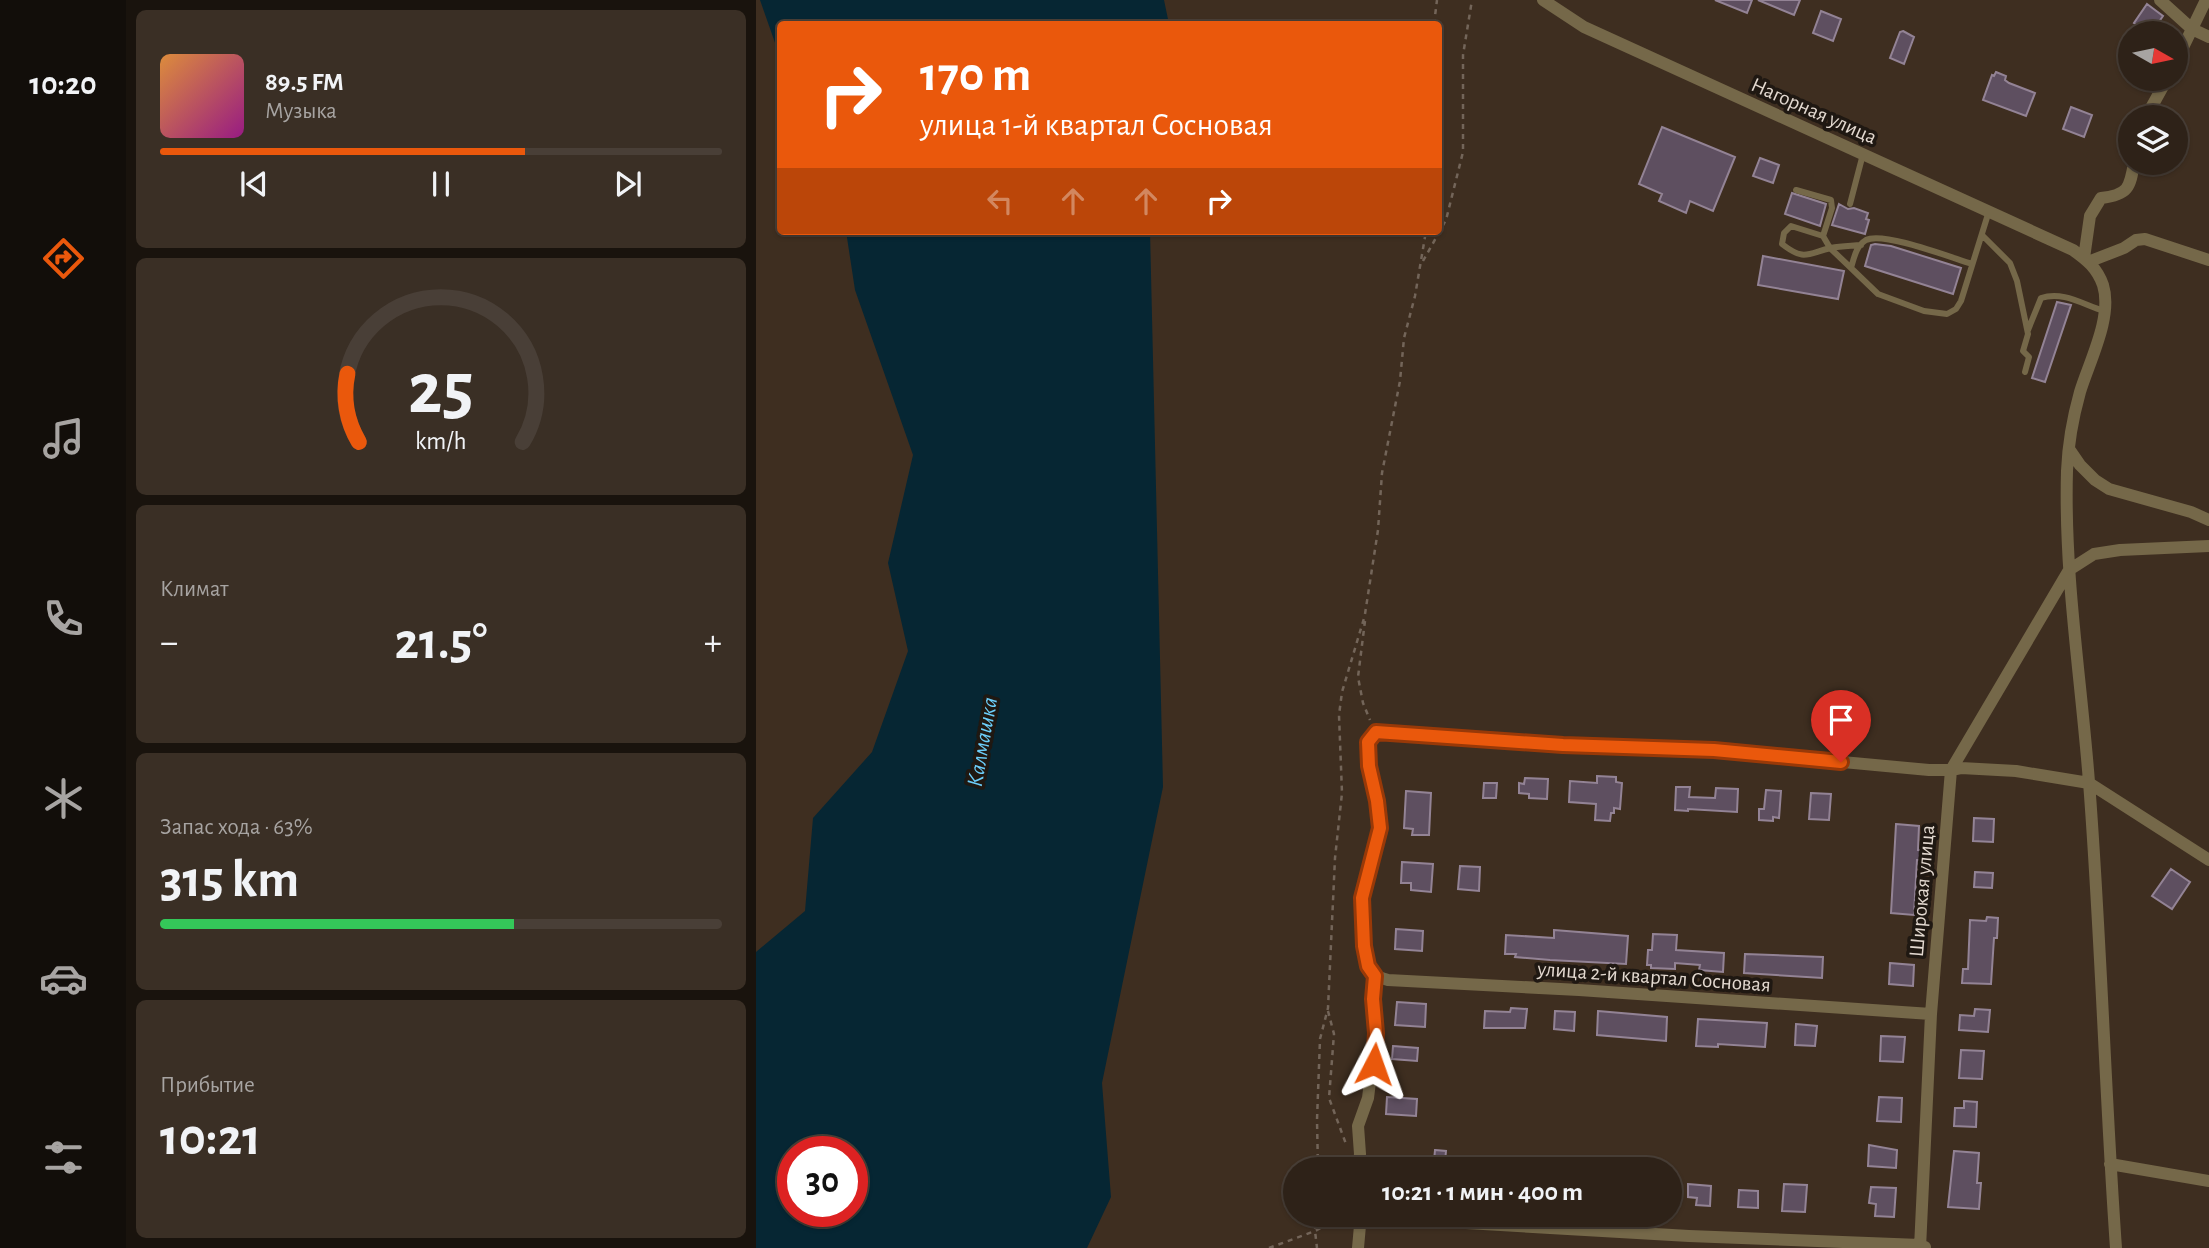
<!DOCTYPE html>
<html lang="ru">
<meta charset="utf-8">
<style>
body{margin:0;font-family:"Alegreya Sans",sans-serif;background:#3a2f25;color:#f1f3f6;height:100vh;display:flex;flex-direction:column;font-size:26px;white-space:nowrap}
*{box-sizing:border-box;margin:0}
p{font-size:23px;color:#a7a4a2}
.icon{flex:none;width:38px;height:38px;fill:none;stroke:currentColor;stroke-width:2;stroke-linecap:round;stroke-linejoin:round}
.map{position:relative;flex:1;overflow:hidden}
.sheet{display:flex;flex-direction:column;gap:10px;padding:10px;background:#19130d;width:630px}
.sheet>*{flex:none}
.top-card{position:absolute;left:21px;top:21px;width:665px;height:214px;border-radius:7px;box-shadow:0 2px 5px #0004,0 0 0 2px #493f37;background:#ea580c;color:#fff;overflow:hidden}
.needle{width:46px;rotate:99deg}
.controls{position:absolute;left:1362px;top:21px;display:grid;gap:14px}
.controls a{display:grid;place-items:center;width:70px;height:70px;border-radius:50%;background:#2e2218;box-shadow:0 2px 5px #0004,0 0 0 2px #493f37;font-size:35px}
.speed{position:absolute;left:21px;top:1136px;display:flex;gap:14px;font-size:35px;font-weight:700;text-align:center}
.speed>*{display:grid;place-content:center;width:91px;height:91px;border-radius:50%;background:#2e2218;box-shadow:0 2px 5px #0004,0 0 0 2px #493f37;line-height:1}
.speed .limit{border:10px solid #d22;background:#fff;color:#111}
.pin{position:absolute;display:grid;place-items:center;width:60px;height:60px;color:#fff;margin:-72px -30px;border-radius:50% 50% 50% 0;rotate:-45deg;box-shadow:0 0 7px #0007}
.pin .icon{rotate:45deg}
.me{position:absolute;width:77px;margin:-38px;rotate:4deg;stroke-linejoin:round;filter:drop-shadow(0 0 5px #0008)}
.turn{display:flex;align-items:center;gap:24px;height:147px;padding:0 28px;font-size:32px}
.turn .icon{width:91px;height:91px;stroke-width:2.5}
.turn b{display:block;font-size:49px;line-height:60px}
.lanes{display:flex;align-items:center;height:66px;padding:0 28px;background:#0003;justify-content:center;gap:35px;direction:ltr}
.lanes .off{opacity:.35}
.big{font-size:52px;font-weight:700;line-height:1.1}
.sheet .card{flex:1;display:flex;flex-direction:column;justify-content:center;gap:10px;min-width:0;padding:0 24px;border-radius:10px;background:#3a2f25}
.sheet .dial{align-items:center;gap:0}
.dial svg{height:182px;overflow:visible;fill:none;stroke:#493f37;stroke-width:7;stroke-linecap:round;text-anchor:middle}
.dial text{fill:#f1f3f6;stroke:none}
.song{display:flex;align-items:center;gap:21px}
.cover{width:84px;height:84px;border-radius:10px;background:linear-gradient(135deg,hsl(30 70% 55%),hsl(310 70% 35%))}
.played{height:7px;border-radius:4px;background:linear-gradient(90deg,#ea580c 65%,#493f37 65%)}
.keys{display:flex;justify-content:space-around;direction:ltr}
.heat{display:flex;justify-content:space-between;align-items:center;font-size:38px;direction:ltr}
.charge{height:10px;border-radius:5px;background:linear-gradient(90deg,#34c759 63%,#493f37 0)}
.trip{position:absolute;left:527px;top:1157px;width:399px;height:70px;border-radius:35px;background:#2e2218;box-shadow:0 2px 5px #0004,0 0 0 2px #493f37;font-weight:700;line-height:70px;text-align:center}
main{display:flex;flex:1;min-height:0}
.dock{display:flex;flex-direction:column;width:126px;justify-content:space-around;align-items:center;background:#120e0a;color:#a7a4a2}
.dock .icon{width:49px;height:49px}
.dock .on{color:#ea580c}
.dock b{font-size:32px;color:#f1f3f6}
.map>svg:first-child{display:block}
</style>
<main>
<nav class="dock">
<b>10:20</b>
<svg class="icon on" aria-label="directions" viewBox="0 0 24 24"><path d="M12 3l9 9-9 9-9-9zM9 14v-3h6M13 9l2 2-2 2"/></svg>
<svg class="icon" aria-label="music" viewBox="0 0 24 24"><path d="M9 18V5l10-2v13"/><circle cx="6" cy="18" r="3"/><circle cx="16" cy="16" r="3"/></svg>
<svg class="icon" aria-label="phone" viewBox="0 0 24 24"><path d="M5 4h4l2 5-3 2q2 4 5 5l2-3 5 2v4C11 20 4 13 5 4z"/></svg>
<svg class="icon" aria-label="climate" viewBox="0 0 24 24"><path d="M12 3v18M4 7l16 10M4 17L20 7"/></svg>
<svg class="icon" aria-label="car" viewBox="0 0 24 24"><path d="M5 17H2v-5l4-1 3-4h7l3 4 3 1v5h-3M9 17h6M6 11h13"/><circle cx="7" cy="17" r="2"/><circle cx="17" cy="17" r="2"/></svg>
<svg class="icon" aria-label="filters" viewBox="0 0 24 24"><path d="M4 7h16M4 17h16"/><circle cx="9" cy="7" r="2"/><circle cx="15" cy="17" r="2"/></svg>
</nav>
<section class="sheet">
<div class="card">
<div class="song"><i class="cover"></i><div><b>89.5 FM</b><p>Музыка</p></div></div>
<div class="played"></div>
<div class="keys"><svg class="icon" aria-label="previous" viewBox="0 0 24 24"><path d="M18 5L8 12l10 7zM5 5v14"/></svg><svg class="icon" aria-label="pause" viewBox="0 0 24 24"><path d="M8 5v14M16 5v14"/></svg><svg class="icon" aria-label="next" viewBox="0 0 24 24"><path d="M6 5l10 7-10 7zM19 5v14"/></svg></div>
</div>
<div class="card dial"><svg viewBox="0 0 100 80">
<path d="M14 69A42 42 0 1 1 86 69"/>
<path d="M14 69A42 42 0 0 1 9 39" stroke="#ea580c"/>
<text x="50" y="56" font-size="32" font-weight="700">25</text>
<text x="50" y="72" font-size="11">km/h</text>
</svg></div>
<div class="card"><p>Климат</p>
<div class="heat"><a>−</a><b class="big">21.5°</b><a>+</a></div>
</div>
<div class="card"><p>Запас хода · 63%</p><b class="big">315 km</b><div class="charge"></div></div>
<div class="card"><p>Прибытие</p><b class="big">10:21</b></div>
</section>
<div class="map">
<svg width="1453" height="1248" viewBox="0 0 1453 1248">
<rect width="100%" height="100%" fill="#3e2e20"/>
<path fill="#062633" fill-rule="evenodd" d="M4,0H408L413,24H24V57Z
M90,231H394L407,787L346,1083L355,1197L331,1248H0V952L49,911L57,818L116,752L152,651L132,563L157,455L99,290ZM37,1152H96V1211H37Z"/>
<path fill="#5e4f60" stroke="#938395" stroke-width="2" d="M959,0H996L991,13Z
M1002,0H1044L1038,15Z
M1391,4L1407,16L1395,33L1378,23Z
M1065,11L1085,19L1077,41L1057,33Z
M1147,31L1158,37L1148,64L1134,58L1144,32Z
M1240,72L1250,76L1249,80L1253,83L1279,93L1270,116L1227,100L1236,75L1238,76Z
M1315,107L1336,115L1328,137L1307,129Z
M906,127L979,157L957,211L934,201L930,213L903,201L906,194L883,184Z
M1004,158L1023,165L1017,183L997,176Z
M1036,193L1070,204L1064,226L1029,214Z
M1083,204L1092,209L1098,208L1112,213L1110,219L1113,220L1109,234L1076,225Z
M1119,244L1135,246L1205,268L1197,294L1109,266L1115,245Z
M1007,256L1088,271L1082,299L1002,285Z
M1301,302L1315,305L1289,382L1276,378Z
M841,776L860,777V782L866,783L864,809L858,808V813H855L854,821L839,820L840,804L813,802L814,781L841,783Z
M769,778L792,779L791,799L773,798V794L763,793V783L768,784Z
M728,783H741L740,798H727Z
M920,787H934L933,797L959,798L960,788L982,789L981,812L932,809V811L919,810Z
M1010,790L1025,791L1023,818L1017,817V821L1003,820V809H1008Z
M650,791L675,793L673,835H656L657,829L648,828Z
M1055,793L1075,794L1073,820L1053,819Z
M1218,818L1238,819L1237,842L1217,841Z
M1140,824L1163,826L1162,850H1169L1168,860H1161L1158,915L1135,913Z
M646,862L677,864L675,892L655,890V883H645Z
M704,866L724,867L723,891L702,889Z
M1415,869L1434,882L1416,909L1396,896Z
M1219,872L1237,873L1236,888L1218,887Z
M1231,917L1242,918L1241,938H1238L1235,984L1206,983L1207,969H1212L1214,920L1230,921Z
M640,929L667,931L666,951L639,949Z
M798,930L872,936L870,964L794,960L759,957L760,954H749L750,935L798,938Z
M897,934L921,935L920,950L968,953L967,972L943,970L944,965L919,963V969L895,968V965H891L892,950H896Z
M989,954L1067,957L1066,978L988,973Z
M1134,963L1158,965L1157,986L1133,984Z
M641,1002L670,1004L669,1027L639,1025Z
M755,1008L771,1009L769,1028H728L729,1011L754,1012Z
M1219,1009L1234,1010L1232,1032L1203,1030L1204,1015L1218,1016Z
M799,1011L819,1012L818,1031L798,1029Z
M842,1011L911,1017L910,1041L841,1035Z
M942,1019L1011,1023L1009,1047L962,1044V1047L940,1046Z
M1040,1024L1061,1026L1059,1046L1039,1045Z
M1125,1036L1149,1037L1147,1062L1124,1061Z
M637,1046L662,1048L661,1061L636,1059Z
M1205,1050L1228,1051L1226,1079L1203,1078Z
M631,1097L661,1099L660,1116L630,1114Z
M1123,1097L1146,1098L1145,1122L1121,1121Z
M1208,1101L1221,1102L1220,1127L1198,1126L1199,1108H1208Z
M1113,1145L1141,1150L1140,1168L1112,1166Z
M679,1150L690,1151L689,1162L678,1161Z
M1198,1151L1223,1153L1221,1183H1225L1223,1209L1192,1207Z
M932,1184L955,1186L954,1206L940,1205L941,1198L932,1197Z
M1028,1184L1051,1185L1049,1212L1026,1211Z
M1115,1187L1140,1188L1138,1217L1119,1216L1120,1204L1113,1203Z
M983,1190L1002,1191V1208L982,1207Z"/>
<g fill="none" stroke-linecap="round" stroke-linejoin="round">
<path stroke="#736559" stroke-width="2.5" stroke-dasharray="5 5" stroke-linecap="butt" d="M678,24L681,0
M682,95L684,115L682,127
M667,261L690,220L707,152V55L716,0
M609,614L622,530L626,473L644,381L648,338L659,296L670,231
M609,621L602,677L607,703L614,720
M572,1011L578,1034L573,1098L590,1144
M562,1169L561,1120L564,1039L572,1008L579,858L586,793L583,715L586,692L609,615
M560,1214L559,1231L561,1248
M513,1248L559,1231L579,1220L593,1217"/>
<path stroke="#756849" stroke-width="6" d="M1040,190L1075,200L1076,208L1067,236L1035,226L1028,233L1026,244C1049,262 1052,253 1075,248C1085,246 1095,246 1105,245
M1094,204L1107,154
M1226,235L1254,263L1261,281L1272,334L1267,351L1273,357L1269,372
M1067,236L1074,248L1095,268
M1216,264C1196,258 1127,231 1110,240C1100,246 1098,258 1095,268L1122,294L1168,311L1191,314L1200,309L1205,301L1233,211
M1272,330L1285,298C1307,291 1326,304 1348,311"/>
<path stroke="#756849" stroke-width="12" d="M787,0L828,27L1317,250C1331,260 1341,268 1347,285C1357,317 1333,362 1324,392C1317,417 1312,445 1311,471C1308,575 1325,678 1333,782C1345,937 1349,1093 1360,1248
M1404,0L1436,29L1453,37
M1419,64L1450,0
M1390,117L1411,79
M1328,258L1334,216L1345,198C1372,195 1374,188 1378,163
M1332,262L1368,248L1380,240L1389,239L1453,260
M1313,449L1324,465L1339,480L1353,489L1435,512L1453,520
M619,976L632,980L823,990L1175,1014
M1354,1164L1453,1181
M602,1169L604,1154L602,1126L612,1098L620,1033L617,999L619,976L612,966L608,946L606,898L624,828L621,801L613,766L612,742L620,732L807,745L958,750L1173,770H1195L1205,768L1260,771L1333,783L1453,860
M607,1217L933,1236L1164,1245L1169,1247
M602,1248L605,1214
M1164,1248L1175,1014L1195,770L1313,570L1338,554L1364,550L1453,546"/>
</g>
<g fill="none" stroke-linecap="round" stroke-linejoin="round">
<g stroke="#983908" stroke-width="18">
<path id="route" d="M618,1064L620,1033L617,999L619,976L612,966L608,946L606,898L624,828L621,801L613,766L612,742L620,732L807,745L958,750L1085,762"/>
</g>
<use href="#route" stroke="#ea580c" stroke-width="12"/>
</g>
<g text-anchor="middle" dominant-baseline="central" stroke-width="7" stroke-linejoin="round" paint-order="stroke">
<g font-size="21" fill="#e3d9d0" stroke="#1f1812">
<text transform="translate(1058 111) rotate(24)">Нагорная улица</text>
<text transform="translate(1166 891) rotate(-85)">Широкая улица</text>
<text transform="translate(898 977) rotate(4)">улица 2-й квартал Сосновая</text>
</g>
<g font-size="23" font-style="italic" fill="#6ccefa" stroke="#1f1812">
<text transform="translate(227 742) rotate(-80)">Калмашка</text>
</g>
</g>
</svg>
<div class="controls">
<a><svg class="needle" viewBox="-14 -14 28 28"><path d="M0-13l5 13h-10z" fill="#e53935"/><path d="M0 13l5-13h-10z" fill="#a7a4a2"/></svg></a>
<a><svg class="icon" aria-label="layers" viewBox="0 0 24 24"><path d="M12 4l9 5-9 5-9-5zM3 14l9 5 9-5"/></svg></a>
</div>
<div class="speed"><div class="limit">30</div></div>
<div class="pin" style="left:1085px;top:762px;background:#d93025"><svg class="icon" aria-label="arrive" viewBox="0 0 24 24"><path d="M6 21V4h12l-3 4 3 4H6"/></svg></div>
<svg class="me" style="left:618px;top:1064px" viewBox="-20 -20 40 40"><path d="M0-17L14 15 0 8-14 15z" fill="#ea580c" stroke="#fff" stroke-width="4"/></svg>
<div class="trip">10:21 · 1 мин · 400 m</div>
<div class="top-card">
<div class="turn"><svg class="icon" aria-label="right" viewBox="0 0 24 24"><path d="M7 20v-9h11M14 6l5 5-5 5"/></svg><div><b>170 m</b>улица 1-й квартал Сосновая</div></div>
<div class="lanes"><svg class="icon off" aria-label="left" viewBox="0 0 24 24"><path d="M17 20v-9H6M10 6l-5 5 5 5"/></svg><svg class="icon off" aria-label="ahead" viewBox="0 0 24 24"><path d="M12 20V5M6 11l6-6 6 6"/></svg><svg class="icon off" aria-label="ahead" viewBox="0 0 24 24"><path d="M12 20V5M6 11l6-6 6 6"/></svg><svg class="icon" aria-label="right" viewBox="0 0 24 24"><path d="M7 20v-9h11M14 6l5 5-5 5"/></svg></div>
</div>
</div>
</main>
